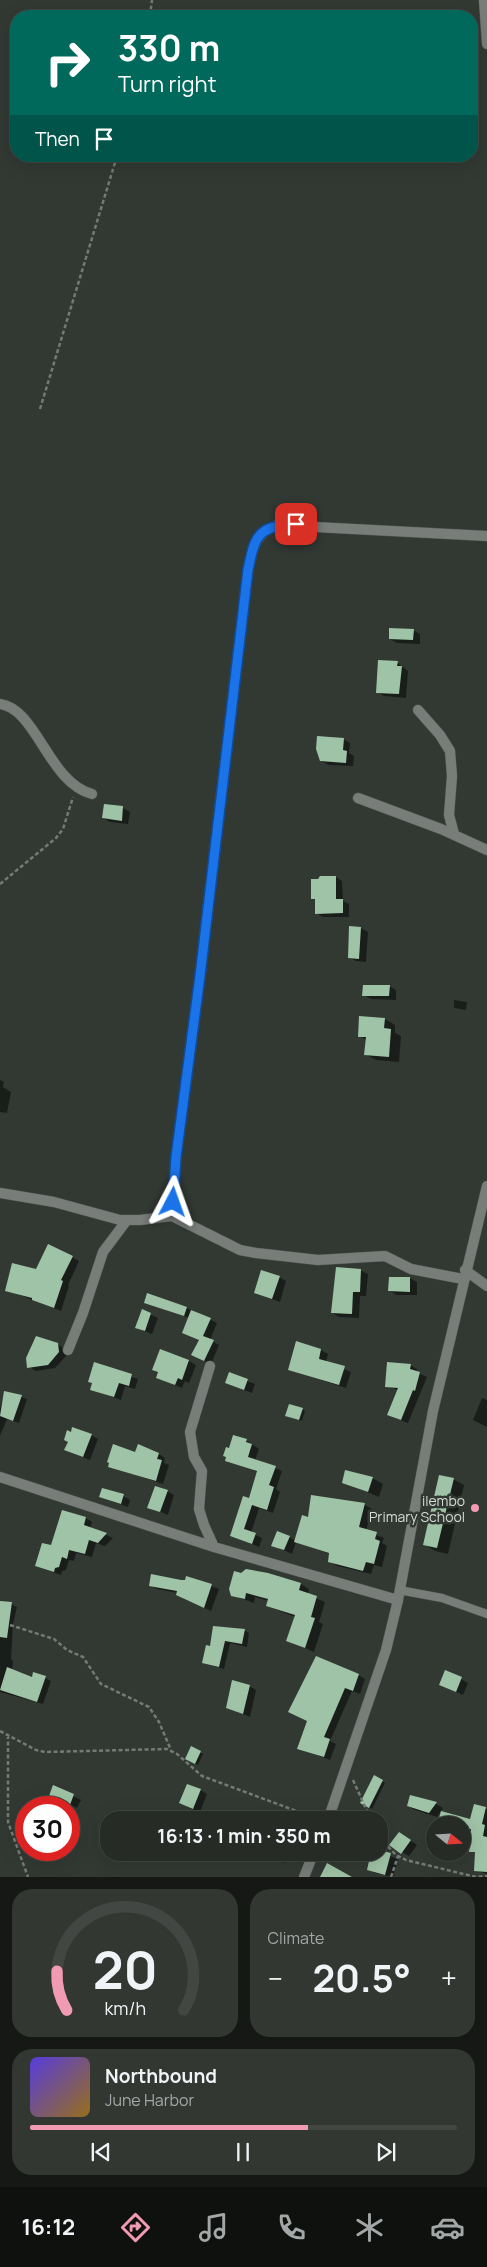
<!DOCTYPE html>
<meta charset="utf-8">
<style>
body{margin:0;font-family:Manrope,sans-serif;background:#323732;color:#f1f3f6;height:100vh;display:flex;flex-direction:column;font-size:19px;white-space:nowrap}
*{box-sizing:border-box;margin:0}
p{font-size:16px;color:#a4a7a7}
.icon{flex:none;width:28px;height:28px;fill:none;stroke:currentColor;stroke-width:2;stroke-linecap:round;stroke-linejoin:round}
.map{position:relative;height:1877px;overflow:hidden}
.sheet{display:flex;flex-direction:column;gap:12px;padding:12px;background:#151815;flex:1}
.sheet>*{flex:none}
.hud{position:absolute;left:10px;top:10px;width:468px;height:152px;border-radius:20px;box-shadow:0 5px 20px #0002,0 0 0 1px #424743;background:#00695c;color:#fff;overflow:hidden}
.needle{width:32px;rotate:108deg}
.buttons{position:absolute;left:426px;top:1816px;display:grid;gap:10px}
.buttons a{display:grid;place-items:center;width:45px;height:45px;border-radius:50%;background:#262b26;box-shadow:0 5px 20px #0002,0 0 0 1px #424743;font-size:25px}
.speed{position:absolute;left:15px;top:1796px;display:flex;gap:10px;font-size:25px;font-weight:700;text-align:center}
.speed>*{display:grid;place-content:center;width:65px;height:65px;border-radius:50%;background:#262b26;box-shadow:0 5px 20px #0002,0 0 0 1px #424743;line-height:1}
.speed .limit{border:8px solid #d22;background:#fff;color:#111}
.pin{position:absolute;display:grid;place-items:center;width:42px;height:42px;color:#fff;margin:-21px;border-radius:10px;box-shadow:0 2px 8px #0006}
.me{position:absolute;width:55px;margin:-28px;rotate:4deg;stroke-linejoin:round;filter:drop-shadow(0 0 4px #0008)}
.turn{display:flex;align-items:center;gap:18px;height:105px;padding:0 25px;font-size:22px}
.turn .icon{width:65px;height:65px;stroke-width:2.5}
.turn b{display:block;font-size:35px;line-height:42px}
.then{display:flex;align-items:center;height:48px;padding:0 25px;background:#0003;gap:10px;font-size:19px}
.big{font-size:38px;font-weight:700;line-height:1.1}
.sheet .tile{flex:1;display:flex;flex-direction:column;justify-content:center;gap:8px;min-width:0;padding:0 18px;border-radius:20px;background:#323732}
.sheet .dial{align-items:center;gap:0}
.dial svg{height:130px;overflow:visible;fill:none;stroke:#424743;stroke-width:7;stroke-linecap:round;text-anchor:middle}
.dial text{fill:#f1f3f6;stroke:none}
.song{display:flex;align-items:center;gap:15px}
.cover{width:60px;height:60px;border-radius:8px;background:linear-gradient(135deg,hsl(250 70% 55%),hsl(40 70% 35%))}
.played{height:5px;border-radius:2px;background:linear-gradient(90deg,#f19ab4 65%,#424743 65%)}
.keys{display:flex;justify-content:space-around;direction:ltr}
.heat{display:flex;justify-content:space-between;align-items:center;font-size:28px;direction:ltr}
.sheet .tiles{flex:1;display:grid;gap:12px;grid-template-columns:1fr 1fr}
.tile:last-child{grid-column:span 2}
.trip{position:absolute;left:100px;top:1811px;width:288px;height:50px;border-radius:20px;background:#262b26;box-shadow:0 5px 20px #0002,0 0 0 1px #424743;font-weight:700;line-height:50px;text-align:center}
.dock{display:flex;height:80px;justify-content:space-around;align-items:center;background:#0f110f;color:#a4a7a7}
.dock .icon{width:35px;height:35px}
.dock .selected{color:#f19ab4}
.dock b{font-size:22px;color:#f1f3f6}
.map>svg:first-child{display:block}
</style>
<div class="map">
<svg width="487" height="1877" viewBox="0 0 487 1877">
<rect width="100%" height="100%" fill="#323933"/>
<path fill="#0007" d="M413,630L420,634V644L397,643L390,639Z
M398,663L408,671L406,698L384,696L377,692Z
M343,739L350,743L349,753L354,756L353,766L329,765L321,761Z
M105,805L123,808L130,812L128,824L110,822L103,818Z
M336,877L342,881L343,901L349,904V917H323L316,913V900L313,899Z
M361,928L368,932L366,962L356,961L349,957Z
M389,986L396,990V1000L371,999L364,995Z
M454,1000L467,1002L466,1010L454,1008Z
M385,1019L395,1025V1033L401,1036L399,1062L376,1060L365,1054L367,1040L359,1036Z
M0,1080L4,1082L3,1087L11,1092L7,1113L0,1112Z
M72,1257L79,1261L68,1285L69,1286L61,1311L7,1290L36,1271Z
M360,1270L368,1274L366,1296H360L359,1318L339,1317L332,1313Z
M279,1277L286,1281L280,1302L255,1293Z
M390,1278H410L417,1282V1295H397L390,1291Z
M146,1302L187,1308L217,1323L210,1340L219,1345L211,1364L199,1358L200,1340L189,1318Z
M142,1311L158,1318L152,1334L137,1328Z
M297,1343L321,1350L328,1354L326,1362L351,1372L346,1388L289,1370Z
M57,1344L65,1349L66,1356L55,1368L36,1371L29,1367Z
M189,1361L196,1365L189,1383L185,1381L182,1388L165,1381L159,1373L154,1370Z
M95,1364L138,1379L135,1389L125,1386L121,1400L91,1389L93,1384L89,1382Z
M410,1365L417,1369L416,1372L427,1377L408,1423L395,1418L398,1390L386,1386Z
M229,1374L255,1384L252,1393L226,1383Z
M5,1392L27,1399L19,1423L7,1419L0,1436V1408Z
M482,1398L487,1400V1427L473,1420Z
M302,1409L305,1411L302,1421L289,1417Z
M91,1435L98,1439L90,1460L73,1453Z
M246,1440L259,1449L255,1460L282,1471L276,1489L280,1492L273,1513L259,1508L251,1533L262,1538L259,1547L231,1536L250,1500L258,1472L227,1461L230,1449Z
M138,1446L153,1450L165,1458L164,1463L169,1465L163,1484L110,1466L136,1453Z
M372,1478L383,1484L379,1497L343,1482Z
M453,1479L464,1485L448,1554L435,1551L424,1544Z
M167,1491L174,1495L168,1515L149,1507Z
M123,1496L130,1500L128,1507L100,1497Z
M312,1497L365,1505L372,1509L366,1531L384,1538L382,1543L387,1546L382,1567L374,1565L371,1574L337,1566L329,1561L330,1554L296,1542L292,1554L273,1545L289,1537L296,1541L309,1519Z
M86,1518L92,1522L90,1528L113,1538L105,1546L96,1543L92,1557L76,1553L74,1561L69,1560L66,1570L62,1571L61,1575L36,1566L52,1547Z
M242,1574H268L301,1584L309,1589L308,1595L325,1602L319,1622L323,1624L314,1652L288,1641L295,1617L267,1606L269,1601L255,1597L254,1603L232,1595Z
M187,1577L219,1589L211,1611L184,1599L178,1593L157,1589L150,1585L186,1581Z
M11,1604L17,1607L13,1624L11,1659L13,1661L12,1670L32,1678H45L51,1681L43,1704L0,1692V1613Z
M244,1630L249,1633L247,1647L230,1643L224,1669L203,1663L211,1647Z
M358,1675L365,1679L360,1694L352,1691L330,1741L336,1744L330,1760L299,1748L309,1721Z
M461,1679L468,1683L463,1695L440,1685Z
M249,1686L256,1690L250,1717L227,1707Z
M191,1748L203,1754L198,1765L186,1759Z
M374,1777L385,1783L372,1809L362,1803Z
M54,1787L81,1800L77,1808L57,1799Z
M200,1790L207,1794L200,1812L187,1807Z
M411,1796L436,1804L443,1808L437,1817L415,1810L408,1806Z
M474,1806L487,1809V1874L475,1870L477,1849L471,1842L462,1839V1825H439L471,1821Z
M288,1813L301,1818L304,1820H286Z
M406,1837L417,1845L409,1856L402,1852Z
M266,1852H287L284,1863L265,1855Z
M379,1852L398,1859L393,1877L375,1873L368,1869Z"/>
<path fill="#9fc3a6" d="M389,628L414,629L413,640L389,639Z
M378,660L398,661L397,666H402L399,694L376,693Z
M317,736L344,738L343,750L347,751L346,763L320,761L316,749Z
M104,804L123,806L122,821L102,818Z
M320,876H336V899H343V913L315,914V899H311V879H318Z
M349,926L361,927L359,959L348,958Z
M363,985H390L389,996H362Z
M359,1016L385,1018L384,1028L391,1029L389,1057L364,1055L366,1037H358Z
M48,1244L73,1256L61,1280L63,1281L54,1308L32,1300V1298L5,1291L12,1263L36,1269Z
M336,1267L361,1269L360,1292H353L352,1314L331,1313Z
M261,1270L280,1276L272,1299L254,1293Z
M389,1277H410V1292L388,1291Z
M147,1293L187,1307L184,1316L144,1303Z
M142,1309L151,1313L145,1331L135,1328Z
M191,1310L211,1318L203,1336L214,1340L204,1361L191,1355L199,1340L182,1333Z
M36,1336L58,1343L59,1352L48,1365L27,1368L26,1358Z
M296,1341L321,1349L319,1359L345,1366L339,1385L288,1370Z
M160,1349L189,1360L182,1380L178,1378L175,1385L156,1378L158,1372L152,1370Z
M94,1362L132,1374L129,1386L119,1383L114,1397L90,1390L92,1383L88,1382Z
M387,1362L411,1364L410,1369L420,1372L415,1391L413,1390L401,1420L387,1415L398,1388L385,1387Z
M229,1372L248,1379L244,1390L225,1383Z
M4,1391L22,1395L13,1421L0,1416Z
M289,1404L303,1408L299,1420L285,1416Z
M72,1427L92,1434L83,1457L64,1450L68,1442L64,1440L67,1430L71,1432Z
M233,1435L247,1439L246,1442L252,1444L248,1457L276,1466L269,1485L274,1487L267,1510L252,1505L244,1529L256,1533L252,1544L230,1536L243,1496L249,1498L257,1471L225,1461L226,1457L223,1456L226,1447L229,1448Z
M113,1444L135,1452L138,1444L159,1453L157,1459L162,1460L156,1481L108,1467L109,1463L107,1462Z
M345,1470L373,1477L368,1492L342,1483Z
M439,1475L454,1478L437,1548L423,1545Z
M155,1486L168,1490L160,1512L147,1508Z
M102,1488L124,1494L121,1504L99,1497Z
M311,1495L365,1503L359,1527L377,1532L375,1539L380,1541L374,1564L366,1562L363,1571L328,1562L329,1553L294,1542L302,1515L308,1517Z
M62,1510L86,1517L84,1525L107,1533L98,1543L89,1540L85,1554L69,1550L67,1559L62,1557L59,1567L55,1568L54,1572L35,1566L42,1543L51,1545Z
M277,1531L290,1536L284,1550L271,1546Z
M246,1569L268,1573L301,1583L299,1590L317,1596L311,1617L315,1618L305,1648L286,1641L295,1615L266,1606L268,1599L246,1593L245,1599L231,1596L229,1589L234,1571L241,1573Z
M151,1574L181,1580H185L186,1576L212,1584L204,1608L176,1595L177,1591L149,1586Z
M0,1601L12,1602L7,1638L0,1637Z
M213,1626L245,1629L242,1644L225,1641L219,1667L202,1663L206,1645L210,1646Z
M316,1656L359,1674L353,1691L345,1688L324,1737L330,1739L324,1757L297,1749L307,1721L288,1712Z
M7,1667L32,1677L33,1672L46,1676L37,1702L0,1690Z
M445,1670L462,1677L456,1692L439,1685Z
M232,1680L250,1685L243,1714L226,1708Z
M191,1746L201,1751L195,1764L185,1759Z
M374,1775L383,1780L369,1808L360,1803Z
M187,1784L201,1789L193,1809L179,1803Z
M53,1785L74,1794L70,1805L49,1796Z
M410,1795L437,1802L429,1813L407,1806Z
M474,1804L486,1807L482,1824L485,1825L483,1836L487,1837V1872L474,1871L475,1852H469L471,1829H467L468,1825H437L441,1811L470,1819Z
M399,1832L411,1840L401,1854L389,1845Z
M379,1850L391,1853L385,1875L367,1870L371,1852H379Z
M327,1863L352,1877H320Z"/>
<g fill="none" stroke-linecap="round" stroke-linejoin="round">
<g stroke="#4f5650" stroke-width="9">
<path id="service" d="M399,1590L442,1598L487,1614"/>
</g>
<g stroke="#4f5650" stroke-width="11">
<path id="minor" d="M0,704C37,709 48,782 92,794
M418,710L440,735L450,751L452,776L449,815L454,834
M358,798L441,829L487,850
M0,1193L54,1202L120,1220H140L172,1216L240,1250L256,1253L318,1260L385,1256L411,1269L463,1279
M172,1216L176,1157L200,976L248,570C253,548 254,534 277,525L487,536
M465,1270L487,1286
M68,1350L83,1313L103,1252L127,1220
M210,1366L190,1432L194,1457L202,1471L199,1509L204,1525L214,1547
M0,1477L214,1547L398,1600"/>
</g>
<g stroke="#4f5650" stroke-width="11">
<path id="tertiary" d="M484,0L487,44
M328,1820L386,1650L398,1600L433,1411L487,1186
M304,1877L314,1852"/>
</g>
<path stroke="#747b75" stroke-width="2.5" stroke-dasharray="4 2.5" stroke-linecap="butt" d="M150,16L152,0
M40,409L117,156
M0,884L56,838L63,829L73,797
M10,1625L54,1639L67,1650L83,1657L101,1684L149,1707L159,1722L171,1750
M0,1731L36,1750L45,1752L167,1749L177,1754L202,1776L318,1819
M8,1735V1822L28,1877
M353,1780L371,1820
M379,1837L396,1855L406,1860L476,1877L487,1876
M391,1877L398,1856"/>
<use href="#service" stroke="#797d7a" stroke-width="8"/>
<use href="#minor" stroke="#797d7a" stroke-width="10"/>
<use href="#tertiary" stroke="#797d7a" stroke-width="10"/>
</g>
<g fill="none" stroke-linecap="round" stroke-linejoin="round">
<g stroke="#114b97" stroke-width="12">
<path id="route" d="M173,1202L176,1157L200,976L248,570C255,535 258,526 296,524"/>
</g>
<use href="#route" stroke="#1a73e8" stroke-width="9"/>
</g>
<circle fill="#f19ab4" stroke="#323933" stroke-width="2" cx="475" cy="1508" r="5"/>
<g text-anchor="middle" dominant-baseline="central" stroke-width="5" stroke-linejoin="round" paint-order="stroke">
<g font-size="14" fill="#d5dad6" stroke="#323933" text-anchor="end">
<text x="465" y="1500">ilembo<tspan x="465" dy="16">Primary School</tspan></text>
</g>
</g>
</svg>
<div class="buttons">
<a><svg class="needle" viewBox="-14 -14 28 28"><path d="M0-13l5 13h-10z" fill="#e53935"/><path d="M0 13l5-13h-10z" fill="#a4a7a7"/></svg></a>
</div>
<div class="speed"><div class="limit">30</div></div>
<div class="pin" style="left:296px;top:524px;background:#d93025"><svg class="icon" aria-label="arrive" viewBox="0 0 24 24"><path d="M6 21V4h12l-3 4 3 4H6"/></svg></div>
<svg class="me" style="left:173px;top:1202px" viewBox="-20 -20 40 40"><path d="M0-17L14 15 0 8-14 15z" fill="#1a73e8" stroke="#fff" stroke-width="4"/></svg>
<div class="trip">16:13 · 1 min · 350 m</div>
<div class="hud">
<div class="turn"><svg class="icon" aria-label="right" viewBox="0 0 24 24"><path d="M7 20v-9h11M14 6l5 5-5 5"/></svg><div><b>330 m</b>Turn right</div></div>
<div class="then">Then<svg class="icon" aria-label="arrive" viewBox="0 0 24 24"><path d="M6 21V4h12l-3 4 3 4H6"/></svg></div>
</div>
</div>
<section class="sheet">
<div class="tiles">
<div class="tile dial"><svg viewBox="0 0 100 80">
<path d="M14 69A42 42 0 1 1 86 69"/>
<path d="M14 69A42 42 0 0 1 8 45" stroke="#f19ab4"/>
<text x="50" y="56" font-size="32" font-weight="700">20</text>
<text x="50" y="72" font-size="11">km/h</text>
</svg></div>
<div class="tile"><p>Climate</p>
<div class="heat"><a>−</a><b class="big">20.5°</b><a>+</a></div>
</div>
<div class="tile">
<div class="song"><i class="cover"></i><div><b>Northbound</b><p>June Harbor</p></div></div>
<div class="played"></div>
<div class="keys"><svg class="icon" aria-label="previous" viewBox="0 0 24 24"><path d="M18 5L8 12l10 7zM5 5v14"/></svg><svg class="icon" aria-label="pause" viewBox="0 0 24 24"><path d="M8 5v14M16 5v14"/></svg><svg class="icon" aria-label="next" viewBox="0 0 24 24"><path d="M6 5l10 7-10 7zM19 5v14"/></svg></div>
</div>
</div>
</section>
<nav class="dock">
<b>16:12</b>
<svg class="icon selected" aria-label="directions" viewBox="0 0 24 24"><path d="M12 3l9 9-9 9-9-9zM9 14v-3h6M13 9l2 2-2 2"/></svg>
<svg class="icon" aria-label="music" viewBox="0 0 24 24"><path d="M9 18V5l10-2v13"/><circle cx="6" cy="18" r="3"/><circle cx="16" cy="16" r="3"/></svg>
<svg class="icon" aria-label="phone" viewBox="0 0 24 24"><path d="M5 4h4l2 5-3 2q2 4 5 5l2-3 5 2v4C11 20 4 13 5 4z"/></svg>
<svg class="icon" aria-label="climate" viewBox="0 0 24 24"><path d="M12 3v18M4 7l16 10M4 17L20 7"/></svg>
<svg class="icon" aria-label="car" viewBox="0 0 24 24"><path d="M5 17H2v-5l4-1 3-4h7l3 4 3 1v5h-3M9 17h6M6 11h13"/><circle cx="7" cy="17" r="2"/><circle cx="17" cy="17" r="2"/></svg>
</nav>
